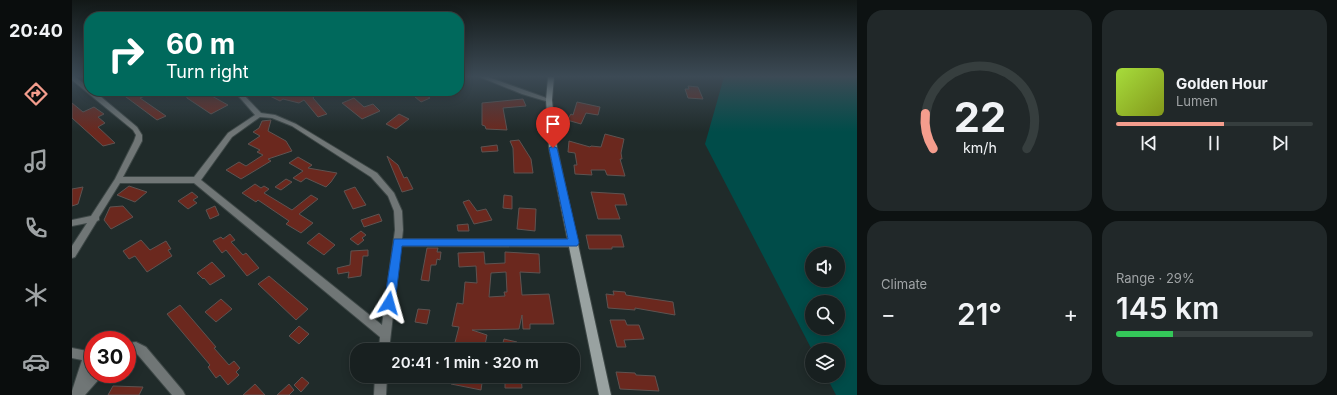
<!DOCTYPE html>
<meta charset="utf-8">
<style>
body{margin:0;font-family:Inter,sans-serif;background:#212829;color:#f1f3f6;height:100vh;display:flex;flex-direction:column;font-size:15px;white-space:nowrap}
*{box-sizing:border-box;margin:0}
p{font-size:13px;color:#9fa3a5}
.icon{flex:none;width:22px;height:22px;fill:none;stroke:currentColor;stroke-width:2;stroke-linecap:round;stroke-linejoin:round}
.map{position:relative;flex:1;overflow:hidden}
.sheet{display:flex;flex-direction:column;gap:10px;padding:10px;background:#0d1212;width:480px}
.sheet>*{flex:none}
.top-card{position:absolute;left:12px;top:12px;width:380px;height:84px;border-radius:16px;box-shadow:0 2px 10px #0003,0 0 0 1px #363e3e;background:#00695c;color:#fff;overflow:hidden}
.fabs{position:absolute;left:733px;top:247px;display:grid;gap:8px}
.fabs a{display:grid;place-items:center;width:40px;height:40px;border-radius:50%;background:#182020;box-shadow:0 2px 10px #0003,0 0 0 1px #363e3e;font-size:20px}
.speed{position:absolute;left:12px;top:331px;display:flex;gap:8px;font-size:20px;font-weight:700;text-align:center}
.speed>*{display:grid;place-content:center;width:52px;height:52px;border-radius:50%;background:#182020;box-shadow:0 2px 10px #0003,0 0 0 1px #363e3e;line-height:1}
.speed .limit{border:6px solid #d22;background:#fff;color:#111}
.pin{position:absolute;display:grid;place-items:center;width:34px;height:34px;color:#fff;margin:-41px -17px;border-radius:50% 50% 50% 0;rotate:-45deg;box-shadow:0 0 4px #0007}
.pin .icon{rotate:45deg}
.me{position:absolute;width:44px;margin:-22px;rotate:8deg;stroke-linejoin:round;filter:drop-shadow(0 0 3px #0008)}
.turn{display:flex;align-items:center;gap:14px;height:84px;padding:0 16px;font-size:18px}
.turn .icon{width:52px;height:52px;stroke-width:2.5}
.turn b{display:block;font-size:28px;line-height:34px}
.big{font-size:30px;font-weight:600;line-height:1.1}
.sheet .widget{flex:1;display:flex;flex-direction:column;justify-content:center;gap:6px;min-width:0;padding:0 14px;border-radius:16px;background:#212829}
.sheet .dial{align-items:center;gap:0}
.dial svg{height:104px;overflow:visible;fill:none;stroke:#363e3e;stroke-width:7;stroke-linecap:round;text-anchor:middle}
.dial text{fill:#f1f3f6;stroke:none}
.song{display:flex;align-items:center;gap:12px}
.cover{width:48px;height:48px;border-radius:6px;background:linear-gradient(135deg,hsl(80 70% 55%),hsl(70 70% 35%))}
.played{height:4px;border-radius:2px;background:linear-gradient(90deg,#f49d8d 55%,#363e3e 55%)}
.keys{display:flex;justify-content:space-around;direction:ltr}
.heat{display:flex;justify-content:space-between;align-items:center;font-size:22px;direction:ltr}
.charge{height:6px;border-radius:3px;background:linear-gradient(90deg,#34c759 29%,#363e3e 0)}
.sheet .tiles{flex:1;display:grid;gap:10px;grid-template-columns:repeat(2,1fr)}
.trip{position:absolute;left:278px;top:343px;width:230px;height:40px;border-radius:16px;background:#182020;box-shadow:0 2px 10px #0003,0 0 0 1px #363e3e;font-weight:600;line-height:40px;text-align:center}
main{display:flex;flex:1;min-height:0}
.tab-bar{display:flex;flex-direction:column;width:72px;justify-content:space-around;align-items:center;background:#0a0d0d;color:#9fa3a5}
.tab-bar .icon{width:28px;height:28px}
.tab-bar .current{color:#f49d8d}
.tab-bar b{font-size:18px;color:#f1f3f6}
.map>svg:first-child{display:block}
</style>
<main>
<nav class="tab-bar">
<b>20:40</b>
<svg class="icon current" aria-label="directions" viewBox="0 0 24 24"><path d="M12 3l9 9-9 9-9-9zM9 14v-3h6M13 9l2 2-2 2"/></svg>
<svg class="icon" aria-label="music" viewBox="0 0 24 24"><path d="M9 18V5l10-2v13"/><circle cx="6" cy="18" r="3"/><circle cx="16" cy="16" r="3"/></svg>
<svg class="icon" aria-label="phone" viewBox="0 0 24 24"><path d="M5 4h4l2 5-3 2q2 4 5 5l2-3 5 2v4C11 20 4 13 5 4z"/></svg>
<svg class="icon" aria-label="climate" viewBox="0 0 24 24"><path d="M12 3v18M4 7l16 10M4 17L20 7"/></svg>
<svg class="icon" aria-label="car" viewBox="0 0 24 24"><path d="M5 17H2v-5l4-1 3-4h7l3 4 3 1v5h-3M9 17h6M6 11h13"/><circle cx="7" cy="17" r="2"/><circle cx="17" cy="17" r="2"/></svg>
</nav>
<div class="map">
<svg width="785" height="395" viewBox="0 0 785 395">
<rect width="100%" height="100%" fill="#202b2a"/>
<path fill="#004c49" fill-rule="evenodd" d="M652,77H785V395H764L754,376H766V350H740L633,144ZM740,254H766V280H740ZM740,302H766V328H740Z"/>
<path fill="#6b281e" stroke="#5e5351" fill-rule="evenodd" d="M616,86L626,87L631,99L616,98L613,89H617Z
M56,91H85L68,98L94,116L85,120L50,94Z
M114,91H131L156,105L139,114L115,98Z
M193,91H246L241,98L255,114L246,117L232,100L227,103L211,99L208,101L198,96L201,94Z
M336,91H353L357,95L355,96L358,98L349,102Z
M282,98L292,107L301,104L308,111L290,119L270,103Z
M451,99L454,106L431,108L435,130L414,129L413,126L410,125V103Z
M505,102L528,107L526,115L514,113L509,124L495,120L499,114L501,115Z
M0,103L11,112L22,107L32,114L26,117L33,123L26,127L43,143L31,146L0,118Z
M327,114L337,119L324,129L314,124Z
M199,120L196,131L214,141L220,151L196,159L199,161L169,179L154,170L167,162L174,166L191,155L185,152L188,150L176,144L188,136L181,132L187,128L190,121Z
M533,134L552,139L549,153L550,159H548L553,176L535,175L533,170H519L520,175L503,174L502,165H505L503,153L496,152L497,141L518,147L519,146L529,147Z
M447,140L459,159L461,173H442L441,148L438,141Z
M425,145L426,151L410,152L409,147Z
M315,156L326,165L332,178L335,177L341,189L330,192Z
M226,157L240,165L236,168L265,173L259,182L254,187L234,178L229,182L221,178L231,171L217,163Z
M214,179L220,182L209,190L203,187Z
M183,184L189,188L192,186L197,189L192,193L220,210L239,195L246,199L227,214L241,223L229,233L214,224L217,221L186,200L184,202L170,193Z
M57,186L75,192L63,202L45,195Z
M11,187L6,204L0,206V189Z
M283,187L294,205L281,209L272,191Z
M120,192L126,197L121,200L125,203L116,209L106,201Z
M519,192L552,194L555,205H543L548,219H526Z
M432,195L440,196V209L431,208Z
M397,200L405,211L414,209L420,220L402,224L391,202Z
M51,206L61,217L39,229L32,220L38,207Z
M143,206L147,215L138,219L134,210Z
M447,208L464,209L463,231L445,229Z
M307,214L310,221L292,227L289,220Z
M396,224L397,231H386L385,225Z
M289,231L294,235L290,238L292,240L286,245L278,239Z
M247,233L263,245L252,255L235,243Z
M158,234L163,240L159,242L171,255L174,253L187,268L175,276L154,250L150,253L141,241L149,237L151,239Z
M514,235H549L552,247H540V249H517Z
M69,240L78,250L94,241L99,249L96,250L100,256L75,272L63,256L57,259L51,251Z
M355,248H366L365,252H369L368,260L365,259L364,265H359L357,281L349,280Z
M296,250V256H291L289,276L276,278L277,272L266,274L265,268L278,265L279,251Z
M412,252L413,264L433,263V252L467,254L468,273L448,272L450,295L477,294L482,324H458V329H451L450,315L447,329L400,330L415,335L412,350H381L387,327L380,326L385,303L391,304L393,282L405,283L404,266L387,267L386,253ZM434,272L435,292H432L433,296L417,297L419,273Z
M140,262L153,276L138,285L132,278L131,279L125,273Z
M197,276L236,309L224,320L186,284Z
M541,291L553,292L554,295L601,302L603,315L563,308V310L536,308L534,294L542,295Z
M149,299L160,309L144,322L133,312Z
M108,305L144,347L142,348L157,365L162,361L168,368L164,372L167,375L156,385L148,375L144,378L136,367L138,365L95,314Z
M346,309L358,310L355,324L343,322Z
M538,320H553L555,325H567L572,339L552,340L554,347H545Z
M227,326L237,334L227,344L217,336Z
M432,339L445,342L443,350H429Z
M453,344H473L474,350H454Z
M544,372L563,373L564,375L583,376L587,391L548,389Z
M381,376H411L409,390L379,384Z
M433,376H449L450,388H433Z
M230,377L237,383L229,392L222,385Z
M183,384L193,395H171Z
M217,384L222,390L217,395H205Z
M41,386L71,387L67,395H36Z"/>
<g fill="none" stroke-linecap="round" stroke-linejoin="round">
<g stroke="#3d4746" stroke-width="2">
<path id="street" d="M0,77H3L17,87V91H22L65,127L70,135V141L51,177H122L156,133L183,115L162,91H168L189,113L203,115L224,124L305,173L322,193L330,211L331,230L330,239H502L505,241L506,243L505,245L502,247L329,246L317,350H307L308,337L122,183H48L27,217V220L25,221L3,257L0,258V246L15,223L0,226V220L19,216L43,179L62,141L64,135L61,130L0,80ZM188,117L200,118L220,126L299,177L316,196L322,211L323,230L310,325L129,180L160,137Z
M408,77H416L480,100L477,102L450,94Z
M64,342L74,347L111,391L113,395H100L66,355L63,352L55,353V343Z
M0,348L20,352L21,357L17,373L21,370V374H30L28,378L13,395H0V391L10,360L0,358Z
M303,376H315L314,395H302Z"/>
</g>
<g stroke="#3d4746" stroke-width="2">
<path id="secondary" d="M476,77H482L480,100L485,148L539,395H527L477,148L474,100Z"/>
</g>
<use href="#street" fill="#707676" fill-rule="evenodd"/>
<use href="#secondary" fill="#99a2a1" fill-rule="evenodd"/>
</g>
<linearGradient id="sky" x2="0" y2="1"><stop stop-color="#121817"/><stop offset="0.58" stop-color="#3c4a55"/><stop offset="1" stop-color="#3c4a55" stop-opacity="0"/></linearGradient>
<rect width="785" height="132" fill="url(#sky)"/>
<path fill="#1a73e8" stroke="#114b97" d="M481,146L485,148L507,243L505,246H330L323,303L321,307L317,308L313,307L312,303L322,239H496L477,148Z"/>
</svg>
<div class="fabs">
<a><svg class="icon" aria-label="sound" viewBox="0 0 24 24"><path d="M4 9h4l5-4v14l-5-4H4zM17 9q2 3 0 6"/></svg></a>
<a><svg class="icon" aria-label="search" viewBox="0 0 24 24"><circle cx="10" cy="10" r="6"/><path d="M15 15l6 6"/></svg></a>
<a><svg class="icon" aria-label="layers" viewBox="0 0 24 24"><path d="M12 4l9 5-9 5-9-5zM3 14l9 5 9-5"/></svg></a>
</div>
<div class="speed"><div class="limit">30</div></div>
<div class="pin" style="left:481px;top:148px;background:#d93025"><svg class="icon" aria-label="arrive" viewBox="0 0 24 24"><path d="M6 21V4h12l-3 4 3 4H6"/></svg></div>
<svg class="me" style="left:317px;top:303px" viewBox="-20 -20 40 40"><path d="M0-17L14 15 0 8-14 15z" fill="#1a73e8" stroke="#fff" stroke-width="4"/></svg>
<div class="trip">20:41 · 1 min · 320 m</div>
<div class="top-card">
<div class="turn"><svg class="icon" aria-label="right" viewBox="0 0 24 24"><path d="M7 20v-9h11M14 6l5 5-5 5"/></svg><div><b>60 m</b>Turn right</div></div>
</div>
</div>
<section class="sheet">
<div class="tiles">
<div class="widget dial"><svg viewBox="0 0 100 80">
<path d="M14 69A42 42 0 1 1 86 69"/>
<path d="M14 69A42 42 0 0 1 8 42" stroke="#f49d8d"/>
<text x="50" y="56" font-size="32" font-weight="700">22</text>
<text x="50" y="72" font-size="11">km/h</text>
</svg></div>
<div class="widget">
<div class="song"><i class="cover"></i><div><b>Golden Hour</b><p>Lumen</p></div></div>
<div class="played"></div>
<div class="keys"><svg class="icon" aria-label="previous" viewBox="0 0 24 24"><path d="M18 5L8 12l10 7zM5 5v14"/></svg><svg class="icon" aria-label="pause" viewBox="0 0 24 24"><path d="M8 5v14M16 5v14"/></svg><svg class="icon" aria-label="next" viewBox="0 0 24 24"><path d="M6 5l10 7-10 7zM19 5v14"/></svg></div>
</div>
<div class="widget"><p>Climate</p>
<div class="heat"><a>−</a><b class="big">21°</b><a>+</a></div>
</div>
<div class="widget"><p>Range · 29%</p><b class="big">145 km</b><div class="charge"></div></div>
</div>
</section>
</main>
